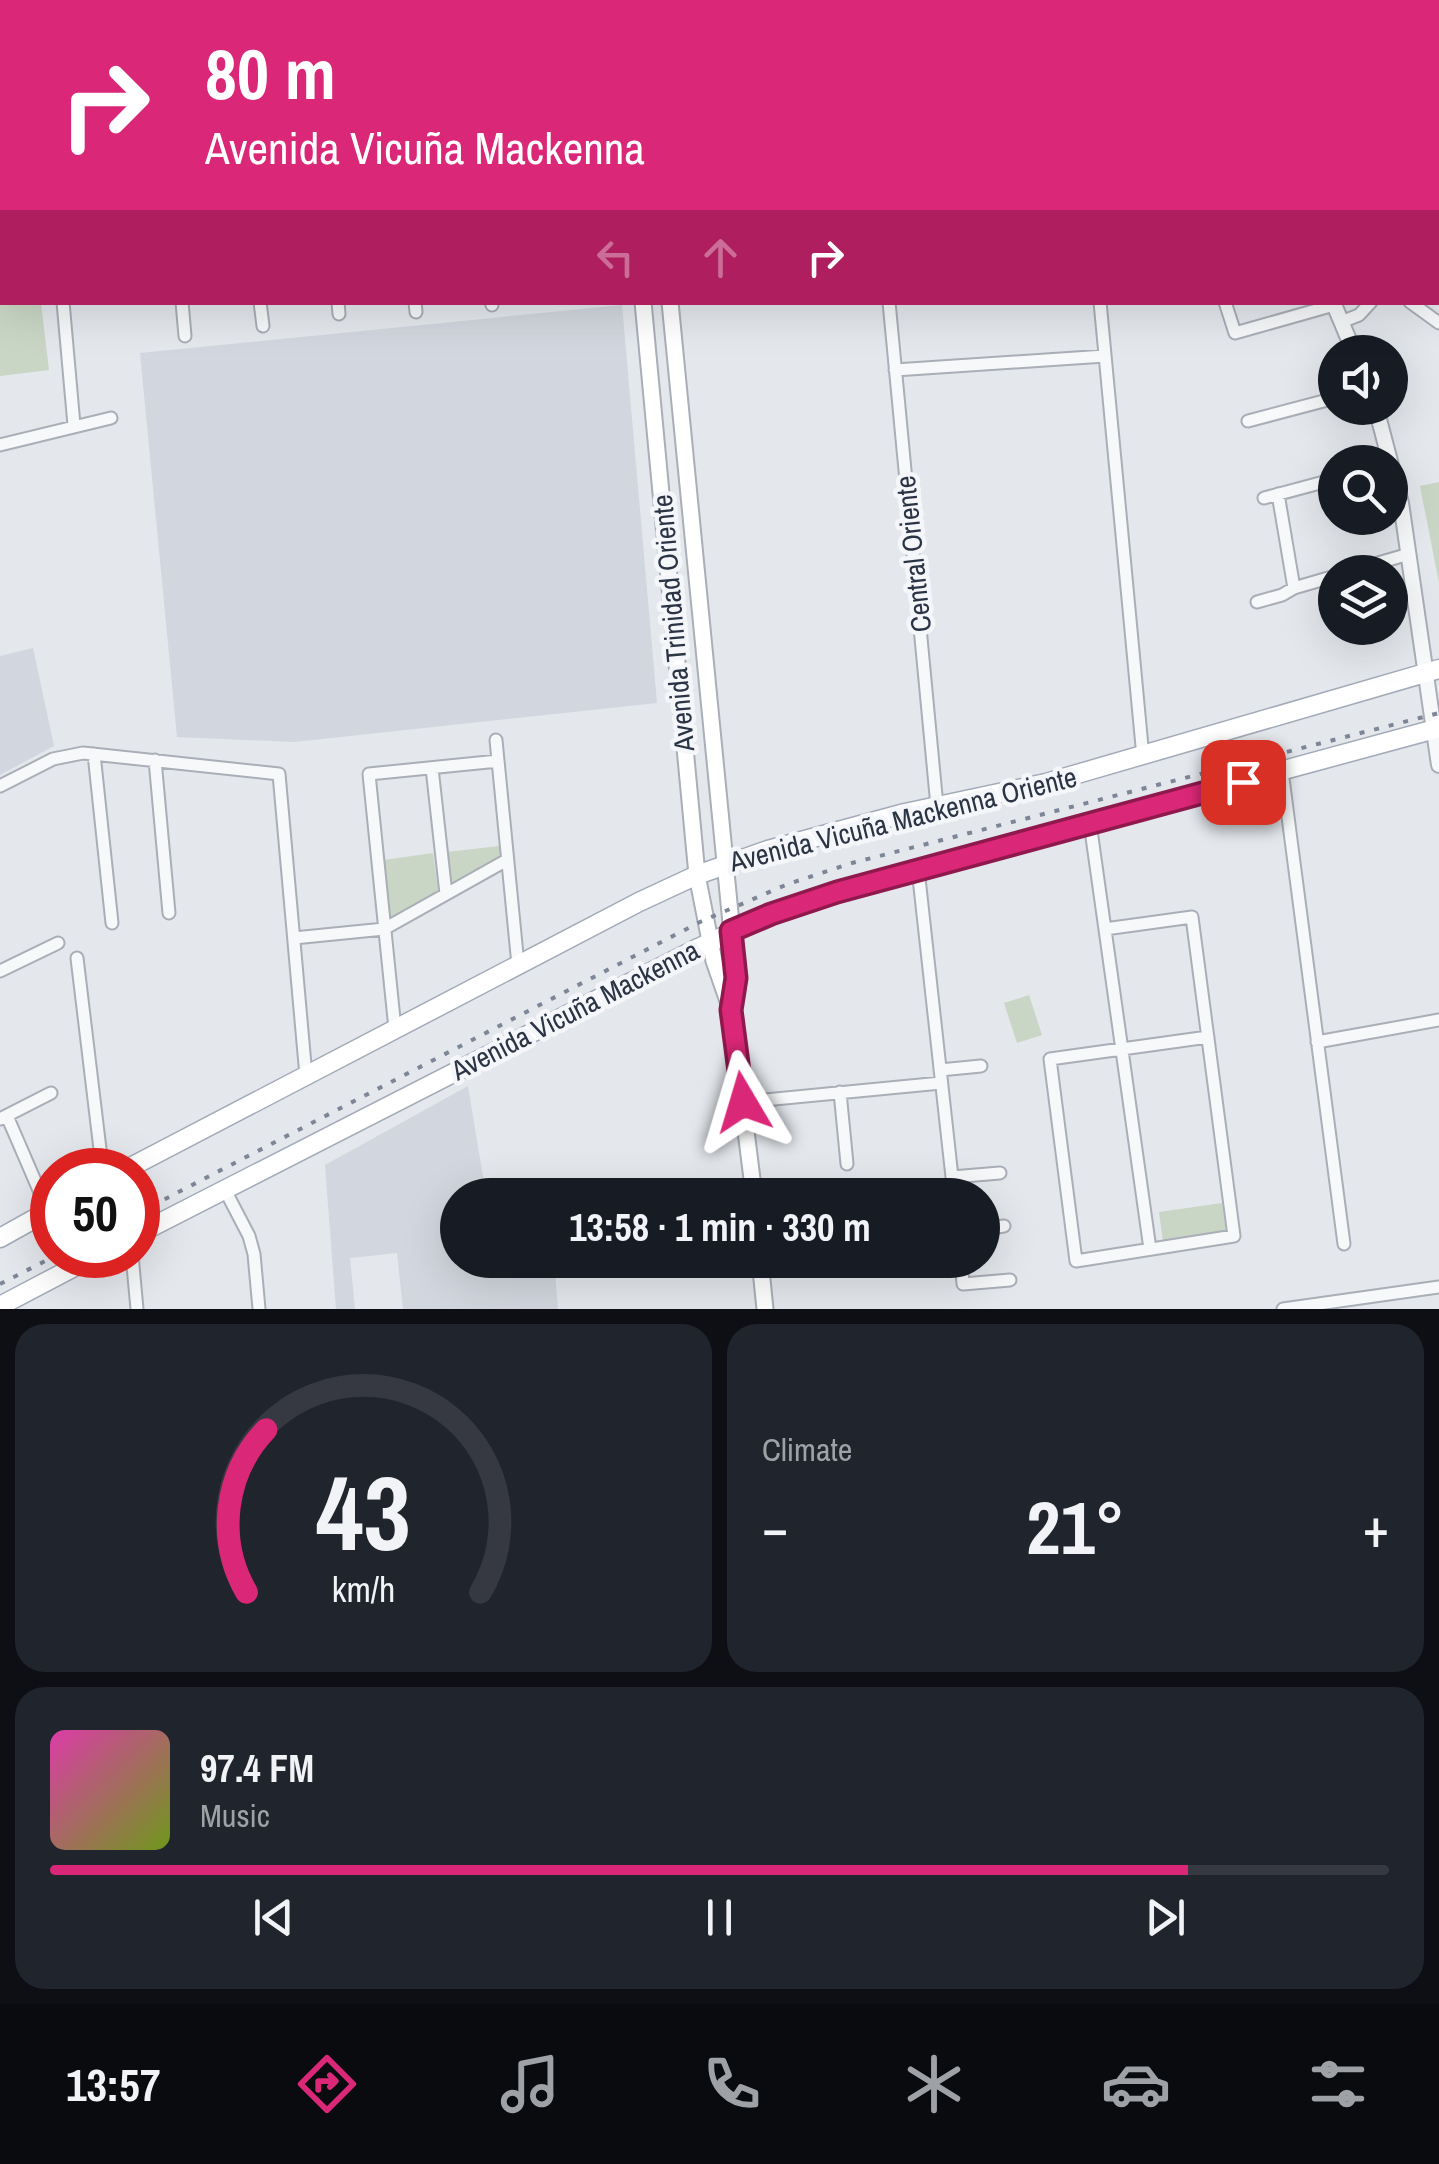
<!DOCTYPE html>
<meta charset="utf-8">
<style>
body{margin:0;font-family:"Archivo Narrow",sans-serif;background:#20242c;color:#f1f3f6;height:100vh;display:flex;flex-direction:column;font-size:38px;white-space:nowrap}
*{box-sizing:border-box;margin:0}
p{font-size:32px;color:#9ea1a6}
.icon{flex:none;width:55px;height:55px;fill:none;stroke:currentColor;stroke-width:2;stroke-linecap:round;stroke-linejoin:round}
.map{position:relative;height:1309px;overflow:hidden}
.panel{display:flex;flex-direction:column;gap:15px;padding:15px;background:#0d0f14;flex:1}
.panel>*{flex:none}
.top-card{position:absolute;left:0px;top:0px;width:1440px;height:305px;box-shadow:0 10px 40px #0002;background:#db2777;color:#fff;overflow:hidden}
.controls{position:absolute;left:1318px;top:335px;display:grid;gap:20px}
.controls a{display:grid;place-items:center;width:90px;height:90px;border-radius:50%;background:#171b24;box-shadow:0 10px 40px #0002;font-size:50px}
.speed{position:absolute;left:30px;top:1148px;display:flex;gap:20px;font-size:50px;font-weight:700;text-align:center}
.speed>*{display:grid;place-content:center;width:130px;height:130px;border-radius:50%;background:#171b24;box-shadow:0 10px 40px #0002;line-height:1}
.speed .limit{border:15px solid #d22;background:#fff;color:#111}
.pin{position:absolute;display:grid;place-items:center;width:85px;height:85px;color:#fff;margin:-42px;border-radius:20px;box-shadow:0 5px 15px #0006}
.me{position:absolute;width:110px;margin:-55px;rotate:353deg;stroke-linejoin:round;filter:drop-shadow(0 0 8px #0008)}
.turn{display:flex;align-items:center;gap:35px;height:210px;padding:0 40px;font-size:45px}
.turn .icon{width:130px;height:130px;stroke-width:2.5}
.turn b{display:block;font-size:70px;line-height:85px}
.lanes{display:flex;align-items:center;height:95px;padding:0 40px;background:#0003;justify-content:center;gap:50px;direction:ltr}
.lanes .off{opacity:.35}
.big{font-size:75px;font-weight:700;line-height:1.1}
.panel .tile{flex:1;display:flex;flex-direction:column;justify-content:center;gap:15px;min-width:0;padding:0 35px;border-radius:30px;background:#20242c}
.panel .dial{align-items:center;gap:0}
.dial svg{height:260px;overflow:visible;fill:none;stroke:#363941;stroke-width:7;stroke-linecap:round;text-anchor:middle}
.dial text{fill:#f1f3f6;stroke:none}
.song{display:flex;align-items:center;gap:30px}
.cover{width:120px;height:120px;border-radius:15px;background:linear-gradient(135deg,hsl(320 70% 55%),hsl(80 70% 35%))}
.played{height:10px;border-radius:5px;background:linear-gradient(90deg,#db2777 85%,#363941 85%)}
.keys{display:flex;justify-content:space-around;direction:ltr}
.heat{display:flex;justify-content:space-between;align-items:center;font-size:55px;direction:ltr}
.panel .tiles{flex:1;display:grid;gap:15px;grid-template-columns:1fr 1fr}
.tile:last-child{grid-column:span 2}
.trip{position:absolute;left:440px;top:1178px;width:560px;height:100px;border-radius:50px;background:#171b24;box-shadow:0 10px 40px #0002;font-weight:700;line-height:100px;text-align:center}
.tab-bar{display:flex;height:160px;justify-content:space-around;align-items:center;background:#090b0e;color:#9ea1a6}
.tab-bar .icon{width:70px;height:70px}
.tab-bar .current{color:#db2777}
.tab-bar b{font-size:45px;color:#f1f3f6}
.map>svg:first-child{display:block}
</style>
<div class="map">
<svg width="1439" height="1309" viewBox="0 0 1439 1309">
<rect width="100%" height="100%" fill="#e4e7ec"/>
<path fill="#d2d6de" d="M622,305L657,703L294,742L177,737L140,353Z
M33,648L54,746L0,775V656Z
M468,1086L486,1195H458V1260H497L499,1266L514,1260H554L558,1309H403L397,1253L350,1258L355,1309H336L325,1165Z"/>
<path fill="#c9d6c5" d="M2,291V302L41,303L49,370L0,376V292Z
M1439,482V583L1420,486Z
M499,846L502,865L452,892L447,852Z
M433,853L439,897L391,923L383,860Z
M1029,995L1042,1035L1017,1043L1004,1003Z
M1222,1203L1226,1233L1163,1242L1159,1212Z"/>
<g fill="none" stroke-linecap="round" stroke-linejoin="round">
<g stroke="#a9aeb7" stroke-width="15">
<path id="minor" d="M64,0L65,2
M290,0L291,2
M402,0V2
M514,0V2
M860,0V2
M1071,0L1072,2
M1320,0L1324,2
M182,2V0
M1438,85L1439,86
M1438,201L1439,203
M0,203H2
M63,302L74,425
M182,302L185,336
M260,302L263,326
M338,302L339,314
M415,302L416,312
M491,302L492,305
M889,302L937,806
M1100,302L1143,757
M1225,302L1235,333L1334,305
M1410,302L1439,323
M1341,322L1359,315L1371,302
M895,370L1105,356
M1248,421L1335,398
M0,445L111,418
M1278,494L1294,588
M1264,498L1335,479
M1347,572L1409,554
M1257,602L1282,595L1294,588L1335,576
M496,740L518,965
M94,754L112,923
M155,760L169,913
M432,768L446,894
M1282,771L1344,1244
M0,786L53,759L83,753L279,774L306,1076
M1090,823L1150,1249
M918,869L954,1195
M1105,929L1192,917L1234,1236L1076,1261L1050,1059L1208,1037
M294,938L384,929L507,860
M77,958L100,1149L106,1170
M0,971L58,943
M395,1029L369,774L498,761
M1317,1042L1439,1020
M940,1070L981,1066
M840,1092L847,1164
M743,1102L941,1083
M7,1116L48,1211
M0,1119L51,1093
M952,1177L1000,1173
M224,1188L249,1236L254,1254L259,1309
M982,1229L1004,1226
M132,1255L137,1309
M961,1260L963,1284L1010,1280
M1283,1309L1439,1287"/>
</g>
<g stroke="#a9aeb7" stroke-width="18">
<path id="tertiary" d="M1288,0V2
M93,2L117,0
M0,12H2
M1333,302L1354,352
M1376,408L1401,503L1439,765"/>
</g>
<g stroke="#a9aeb7" stroke-width="19">
<path id="secondary" d="M614,0L615,2
M641,0L642,2
M643,302L697,875L714,961L730,1007
M670,302L735,964L736,978L731,1011L754,1195
M760,1260L765,1309"/>
</g>
<g stroke="#a3abb8" stroke-width="21">
<path id="primary" d="M125,1170L639,902L697,875L768,850L905,813L1046,783L1439,669
M138,1234L694,950L771,914L837,891L1439,728
M0,1238L52,1209
M0,1306L97,1255"/>
</g>
<use href="#minor" stroke="#f7f8fa" stroke-width="11"/>
<use href="#tertiary" stroke="#f7f8fa" stroke-width="14"/>
<use href="#secondary" stroke="#fff" stroke-width="15"/>
<use href="#primary" stroke="#fff" stroke-width="18"/>
<path stroke="#7d8696" stroke-width="4" stroke-dasharray="5 10" stroke-linecap="butt" d="M138,1213L700,922L788,884L852,863L1439,713
M0,1284L57,1255"/>
</g>
<g fill="none" stroke-linecap="round" stroke-linejoin="round">
<g stroke="#8e194d" stroke-width="25">
<path id="route" d="M743,1102L731,1010L736,978L731,931L771,914L837,892L1243,782"/>
</g>
<use href="#route" stroke="#db2777" stroke-width="18"/>
</g>
<g text-anchor="middle" dominant-baseline="central" stroke-width="9" stroke-linejoin="round" paint-order="stroke">
<g font-size="28" fill="#2b3445" stroke="#f4f6f9">
<text transform="translate(913 554) rotate(-96)">Central Oriente</text>
<text transform="translate(673 623) rotate(-95)">Avenida Trinidad Oriente</text>
<text transform="translate(903 819) rotate(-14)">Avenida Vicuña Mackenna Oriente</text>
<text transform="translate(575 1010) rotate(-27)">Avenida Vicuña Mackenna</text>
</g>
</g>
</svg>
<div class="controls">
<a><svg class="icon" aria-label="sound" viewBox="0 0 24 24"><path d="M4 9h4l5-4v14l-5-4H4zM17 9q2 3 0 6"/></svg></a>
<a><svg class="icon" aria-label="search" viewBox="0 0 24 24"><circle cx="10" cy="10" r="6"/><path d="M15 15l6 6"/></svg></a>
<a><svg class="icon" aria-label="layers" viewBox="0 0 24 24"><path d="M12 4l9 5-9 5-9-5zM3 14l9 5 9-5"/></svg></a>
</div>
<div class="speed"><div class="limit">50</div></div>
<div class="pin" style="left:1243px;top:782px;background:#d93025"><svg class="icon" aria-label="arrive" viewBox="0 0 24 24"><path d="M6 21V4h12l-3 4 3 4H6"/></svg></div>
<svg class="me" style="left:743px;top:1102px" viewBox="-20 -20 40 40"><path d="M0-17L14 15 0 8-14 15z" fill="#db2777" stroke="#fff" stroke-width="4"/></svg>
<div class="trip">13:58 · 1 min · 330 m</div>
<div class="top-card">
<div class="turn"><svg class="icon" aria-label="right" viewBox="0 0 24 24"><path d="M7 20v-9h11M14 6l5 5-5 5"/></svg><div><b>80 m</b>Avenida Vicuña Mackenna</div></div>
<div class="lanes"><svg class="icon off" aria-label="left" viewBox="0 0 24 24"><path d="M17 20v-9H6M10 6l-5 5 5 5"/></svg><svg class="icon off" aria-label="ahead" viewBox="0 0 24 24"><path d="M12 20V5M6 11l6-6 6 6"/></svg><svg class="icon" aria-label="right" viewBox="0 0 24 24"><path d="M7 20v-9h11M14 6l5 5-5 5"/></svg></div>
</div>
</div>
<section class="panel">
<div class="tiles">
<div class="tile dial"><svg viewBox="0 0 100 80">
<path d="M14 69A42 42 0 1 1 86 69"/>
<path d="M14 69A42 42 0 0 1 20 19" stroke="#db2777"/>
<text x="50" y="56" font-size="32" font-weight="700">43</text>
<text x="50" y="72" font-size="11">km/h</text>
</svg></div>
<div class="tile"><p>Climate</p>
<div class="heat"><a>−</a><b class="big">21°</b><a>+</a></div>
</div>
<div class="tile">
<div class="song"><i class="cover"></i><div><b>97.4 FM</b><p>Music</p></div></div>
<div class="played"></div>
<div class="keys"><svg class="icon" aria-label="previous" viewBox="0 0 24 24"><path d="M18 5L8 12l10 7zM5 5v14"/></svg><svg class="icon" aria-label="pause" viewBox="0 0 24 24"><path d="M8 5v14M16 5v14"/></svg><svg class="icon" aria-label="next" viewBox="0 0 24 24"><path d="M6 5l10 7-10 7zM19 5v14"/></svg></div>
</div>
</div>
</section>
<nav class="tab-bar">
<b>13:57</b>
<svg class="icon current" aria-label="directions" viewBox="0 0 24 24"><path d="M12 3l9 9-9 9-9-9zM9 14v-3h6M13 9l2 2-2 2"/></svg>
<svg class="icon" aria-label="music" viewBox="0 0 24 24"><path d="M9 18V5l10-2v13"/><circle cx="6" cy="18" r="3"/><circle cx="16" cy="16" r="3"/></svg>
<svg class="icon" aria-label="phone" viewBox="0 0 24 24"><path d="M5 4h4l2 5-3 2q2 4 5 5l2-3 5 2v4C11 20 4 13 5 4z"/></svg>
<svg class="icon" aria-label="climate" viewBox="0 0 24 24"><path d="M12 3v18M4 7l16 10M4 17L20 7"/></svg>
<svg class="icon" aria-label="car" viewBox="0 0 24 24"><path d="M5 17H2v-5l4-1 3-4h7l3 4 3 1v5h-3M9 17h6M6 11h13"/><circle cx="7" cy="17" r="2"/><circle cx="17" cy="17" r="2"/></svg>
<svg class="icon" aria-label="filters" viewBox="0 0 24 24"><path d="M4 7h16M4 17h16"/><circle cx="9" cy="7" r="2"/><circle cx="15" cy="17" r="2"/></svg>
</nav>
